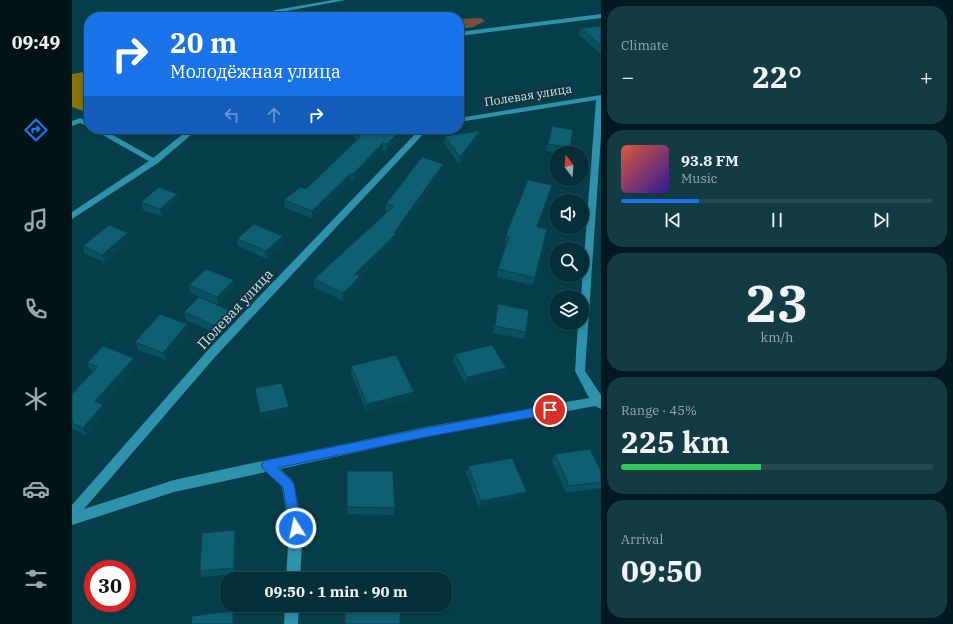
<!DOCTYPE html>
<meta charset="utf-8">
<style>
body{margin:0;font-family:"IBM Plex Serif",serif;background:#123b43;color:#f1f3f6;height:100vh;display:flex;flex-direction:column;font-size:15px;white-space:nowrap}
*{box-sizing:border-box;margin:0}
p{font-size:13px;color:#97a9ae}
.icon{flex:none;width:22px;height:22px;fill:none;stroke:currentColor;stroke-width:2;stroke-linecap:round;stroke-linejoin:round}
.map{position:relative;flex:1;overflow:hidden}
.drawer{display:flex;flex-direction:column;gap:6px;padding:6px;background:#021a1f;width:352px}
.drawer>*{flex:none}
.guide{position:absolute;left:12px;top:12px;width:380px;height:122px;border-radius:16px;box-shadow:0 2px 6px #0003,0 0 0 1px #254a53;background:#1a73e8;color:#fff;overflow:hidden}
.needle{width:26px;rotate:343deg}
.fabs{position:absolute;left:477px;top:146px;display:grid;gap:8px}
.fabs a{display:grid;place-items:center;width:40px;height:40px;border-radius:50%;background:#042f38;box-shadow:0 2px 6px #0003,0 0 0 1px #254a53;font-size:20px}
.speed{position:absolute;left:12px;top:560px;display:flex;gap:8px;font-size:20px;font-weight:700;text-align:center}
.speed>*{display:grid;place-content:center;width:52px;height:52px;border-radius:50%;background:#042f38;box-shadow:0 2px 6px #0003,0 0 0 1px #254a53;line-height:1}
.speed .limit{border:6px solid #d22;background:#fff;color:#111}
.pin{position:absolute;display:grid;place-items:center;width:34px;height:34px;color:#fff;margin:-17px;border:2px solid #fff;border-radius:50%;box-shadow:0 1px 4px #0007}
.me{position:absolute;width:44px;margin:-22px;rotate:350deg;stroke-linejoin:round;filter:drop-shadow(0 0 3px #0008)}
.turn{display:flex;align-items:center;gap:14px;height:84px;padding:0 20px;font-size:18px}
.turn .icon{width:52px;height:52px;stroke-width:2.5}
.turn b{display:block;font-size:28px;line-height:34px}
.lanes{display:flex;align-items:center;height:38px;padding:0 20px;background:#0003;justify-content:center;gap:20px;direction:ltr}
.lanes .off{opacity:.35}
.big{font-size:30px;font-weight:700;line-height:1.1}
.drawer .widget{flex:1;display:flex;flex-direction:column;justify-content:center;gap:6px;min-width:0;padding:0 14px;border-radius:16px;background:#123b43}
.drawer .dial{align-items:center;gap:0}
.dial b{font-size:52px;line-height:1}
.song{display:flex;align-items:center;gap:12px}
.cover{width:48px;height:48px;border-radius:6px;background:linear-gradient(135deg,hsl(10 70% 55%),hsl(250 70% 35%))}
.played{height:4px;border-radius:2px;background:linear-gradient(90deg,#1a73e8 25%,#254a53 25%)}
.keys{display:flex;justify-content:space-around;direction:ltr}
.heat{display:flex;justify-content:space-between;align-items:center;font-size:22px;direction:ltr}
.charge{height:6px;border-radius:3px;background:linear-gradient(90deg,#34c759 45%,#254a53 0)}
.trip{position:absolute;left:148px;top:572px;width:232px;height:40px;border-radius:16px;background:#042f38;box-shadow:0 2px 6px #0003,0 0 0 1px #254a53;font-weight:700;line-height:40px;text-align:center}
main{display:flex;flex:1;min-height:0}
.menu{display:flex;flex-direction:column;width:72px;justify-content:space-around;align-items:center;background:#021316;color:#97a9ae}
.menu .icon{width:28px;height:28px}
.menu .selected{color:#1a73e8}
.menu b{font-size:18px;color:#f1f3f6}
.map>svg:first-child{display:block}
</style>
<main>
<nav class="menu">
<b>09:49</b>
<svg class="icon selected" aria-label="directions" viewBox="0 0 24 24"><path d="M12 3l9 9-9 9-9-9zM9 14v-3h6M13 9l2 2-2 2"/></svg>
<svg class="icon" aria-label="music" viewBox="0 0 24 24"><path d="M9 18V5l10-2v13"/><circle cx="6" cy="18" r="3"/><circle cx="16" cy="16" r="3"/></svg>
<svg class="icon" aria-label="phone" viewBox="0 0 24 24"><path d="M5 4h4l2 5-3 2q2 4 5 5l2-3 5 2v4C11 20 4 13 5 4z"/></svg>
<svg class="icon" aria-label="climate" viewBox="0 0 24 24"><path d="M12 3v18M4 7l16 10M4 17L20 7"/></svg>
<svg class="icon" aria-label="car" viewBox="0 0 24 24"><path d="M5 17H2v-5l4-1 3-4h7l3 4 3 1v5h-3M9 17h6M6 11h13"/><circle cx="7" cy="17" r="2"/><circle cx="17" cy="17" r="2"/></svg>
<svg class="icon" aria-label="filters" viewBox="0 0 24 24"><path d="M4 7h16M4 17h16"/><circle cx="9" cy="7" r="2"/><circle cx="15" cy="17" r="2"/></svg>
</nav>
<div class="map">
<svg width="529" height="624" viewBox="0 0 529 624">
<rect width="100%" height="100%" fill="#063f4b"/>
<path fill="#7c4c3e" d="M409,18L413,21L401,27L387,29V19Z"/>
<path fill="#85730b" d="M17,71V111H11L0,107V74Z"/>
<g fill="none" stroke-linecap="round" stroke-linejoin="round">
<path fill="#2e92aa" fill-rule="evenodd" d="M8,118L17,122V127L8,123L0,126V121Z
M20,129H30L87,161L86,163H80Z"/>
<path fill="#2e92aa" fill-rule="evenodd" d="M261,0H274L204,13L196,17H188L203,10Z
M529,14V18L387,36V32Z
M529,95V135L513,371L529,395V409L523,406L354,437L208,469L220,480L222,484L231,528L228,579H214L217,528L210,487L194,472L102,492L0,525V505L135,351L348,129H356L143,357L12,509L102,480L195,460L354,427L517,398L503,371L506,323H510V297H509L524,100L387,122V118Z
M117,129H126L86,163L0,219V212L80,159Z
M213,605H227L226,624H212Z"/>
</g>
<path fill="#0b5261" d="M529,26V54L507,35L509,28Z
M480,126L498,148L497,153H486L474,151Z
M288,129H331L330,135L314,151L311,150L281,181L279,180L240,218L213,208L212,200L234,189L283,141V134Z
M408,131L407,138L387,164L372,143L373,136Z
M371,164L370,171L324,237L323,242L288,276V284L271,301L242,287V279L316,211H314V204Z
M478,192L466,227L463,278L460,285L425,277L426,269L435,244H433L434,236Z
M105,194L107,201L89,216L71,210L69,202Z
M211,236V244L195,259L166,246L165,239Z
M58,240L33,262L13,254L11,246Z
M117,285L163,287L146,305L118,293Z
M426,304L454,332L452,339L421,333Z
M157,310L158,318L144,333L114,320L112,312Z
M115,324L117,331L94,360L66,350L63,342Z
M383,354L434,368L432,376L394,385L381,361Z
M15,363L64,366L30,404L31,405L34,412L14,435L0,429V394L21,372L18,370Z
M279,366L341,399L294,411L279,373Z
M183,388L217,414L189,420Z
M483,454L529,471V488L494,493L480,461Z
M396,466L452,498L407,507L394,473Z
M275,471L323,508L322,515L275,514Z
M163,530L164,536V574L130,577L128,571Z"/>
<path fill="#09424f" d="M330,129H331L330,135L314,151L315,144Z
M408,131L407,138L387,164L388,157Z
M311,143V150L281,181V174Z
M371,164L370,171L324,237L323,242L282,281L283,274Z
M279,173V180L240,218V211Z
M480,185L478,192L464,235L465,227Z
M105,194L107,201L89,216L88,209Z
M56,233L58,240L33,262L30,255Z
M211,236V244L195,259L194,251Z
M288,276V284L271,301V293Z
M162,280L163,287L146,305L145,297Z
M157,310L158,318L144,333L143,326Z
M115,324L117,331L94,360L91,353Z
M62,358L64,366L26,408L23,401Z
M434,368L432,376L394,385L395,377Z
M342,392L341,399L294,411L295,404Z
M31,405L34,412L14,435L11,428Z
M217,407V414L189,420L188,413Z
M455,492L452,498L407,507L409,501Z
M163,530L164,536V574L162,568Z
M161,611L163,617V624H161Z"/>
<path fill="#0d5f71" stroke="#09424f" d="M529,26V46L509,28Z
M480,126L501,130L498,148L476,144Z
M288,129H330L315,144L311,143L281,174L279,173L240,211L212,200L228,187L234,189L289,136L283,134Z
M408,131L388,157L373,136Z
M350,157L371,164L322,233L324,234L283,274L288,276L271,293L242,279L322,206L314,204Z
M456,180L480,185L465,227L475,229L463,278L426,269L437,237L434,236L437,227Z
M87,187L105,194L88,209L69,202Z
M182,224L211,236L194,251L165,239Z
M37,225L56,233L30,255L11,246Z
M134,269L162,280L145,297L117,285Z
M127,297L157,310L143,326L112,312Z
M426,304L457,310L454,332L423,326Z
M88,314L115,324L91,353L63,342Z
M420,345L434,368L395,377L383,354Z
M31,346L62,358L23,401L31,405L11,428L0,423V394L25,367L15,363Z
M324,355L342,392L295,404L279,366Z
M210,383L217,407L188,413L183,388Z
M518,449L529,471V482L497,486L483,454Z
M440,458L455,492L409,501L396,466Z
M275,471H321L323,508L275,507Z
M163,530L162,568L128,571L130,533Z
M273,605H328V624H273Z
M161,611V624H119L120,616Z"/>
<path fill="#1a73e8" stroke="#114b97" d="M478,405L482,407L483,410L482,413L478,414L354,437L205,468L220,481L222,484L229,528L228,532L224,534L219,532L218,528L211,487L191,469L189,465L191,462L195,460L354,428Z"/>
<g text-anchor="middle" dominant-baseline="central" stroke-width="4" stroke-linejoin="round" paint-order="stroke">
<g font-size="12" fill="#c0ebf8" stroke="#14323a">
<text transform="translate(456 95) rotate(-9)">Полевая улица</text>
</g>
<g font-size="14" fill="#c0ebf8" stroke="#14323a">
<text transform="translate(163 309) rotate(-47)">Полевая улица</text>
</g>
</g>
</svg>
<div class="fabs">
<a><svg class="needle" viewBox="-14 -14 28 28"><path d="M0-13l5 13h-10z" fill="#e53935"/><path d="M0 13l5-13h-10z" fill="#97a9ae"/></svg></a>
<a><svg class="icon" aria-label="sound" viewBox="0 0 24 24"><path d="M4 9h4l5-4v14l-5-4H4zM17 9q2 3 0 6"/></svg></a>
<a><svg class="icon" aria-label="search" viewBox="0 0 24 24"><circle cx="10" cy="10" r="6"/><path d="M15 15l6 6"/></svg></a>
<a><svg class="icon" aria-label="layers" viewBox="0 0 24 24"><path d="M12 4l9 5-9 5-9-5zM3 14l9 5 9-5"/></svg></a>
</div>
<div class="speed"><div class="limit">30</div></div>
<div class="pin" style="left:478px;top:410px;background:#d93025"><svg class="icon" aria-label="arrive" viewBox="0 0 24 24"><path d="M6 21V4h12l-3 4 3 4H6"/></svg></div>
<svg class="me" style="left:224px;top:528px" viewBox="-20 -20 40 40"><circle r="17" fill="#1a73e8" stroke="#fff" stroke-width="3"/><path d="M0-11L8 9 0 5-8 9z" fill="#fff"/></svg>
<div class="trip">09:50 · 1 min · 90 m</div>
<div class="guide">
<div class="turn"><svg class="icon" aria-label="right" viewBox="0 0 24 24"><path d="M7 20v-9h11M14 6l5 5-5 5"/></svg><div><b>20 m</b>Молодёжная улица</div></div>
<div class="lanes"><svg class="icon off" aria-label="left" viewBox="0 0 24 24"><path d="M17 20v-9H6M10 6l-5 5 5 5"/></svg><svg class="icon off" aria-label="ahead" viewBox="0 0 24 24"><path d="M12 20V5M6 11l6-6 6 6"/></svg><svg class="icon" aria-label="right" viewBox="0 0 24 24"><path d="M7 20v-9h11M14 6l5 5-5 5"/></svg></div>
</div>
</div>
<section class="drawer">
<div class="widget"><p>Climate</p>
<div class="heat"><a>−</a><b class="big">22°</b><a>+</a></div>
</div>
<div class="widget">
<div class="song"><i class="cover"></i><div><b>93.8 FM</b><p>Music</p></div></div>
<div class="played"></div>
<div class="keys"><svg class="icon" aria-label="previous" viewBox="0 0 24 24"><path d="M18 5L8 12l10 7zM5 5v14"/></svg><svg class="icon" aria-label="pause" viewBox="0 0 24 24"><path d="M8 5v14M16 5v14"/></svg><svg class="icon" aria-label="next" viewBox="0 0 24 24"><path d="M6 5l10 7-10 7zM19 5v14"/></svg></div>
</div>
<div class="widget dial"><b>23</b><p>km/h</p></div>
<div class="widget"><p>Range · 45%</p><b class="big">225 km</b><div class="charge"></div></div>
<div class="widget"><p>Arrival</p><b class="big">09:50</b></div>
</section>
</main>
